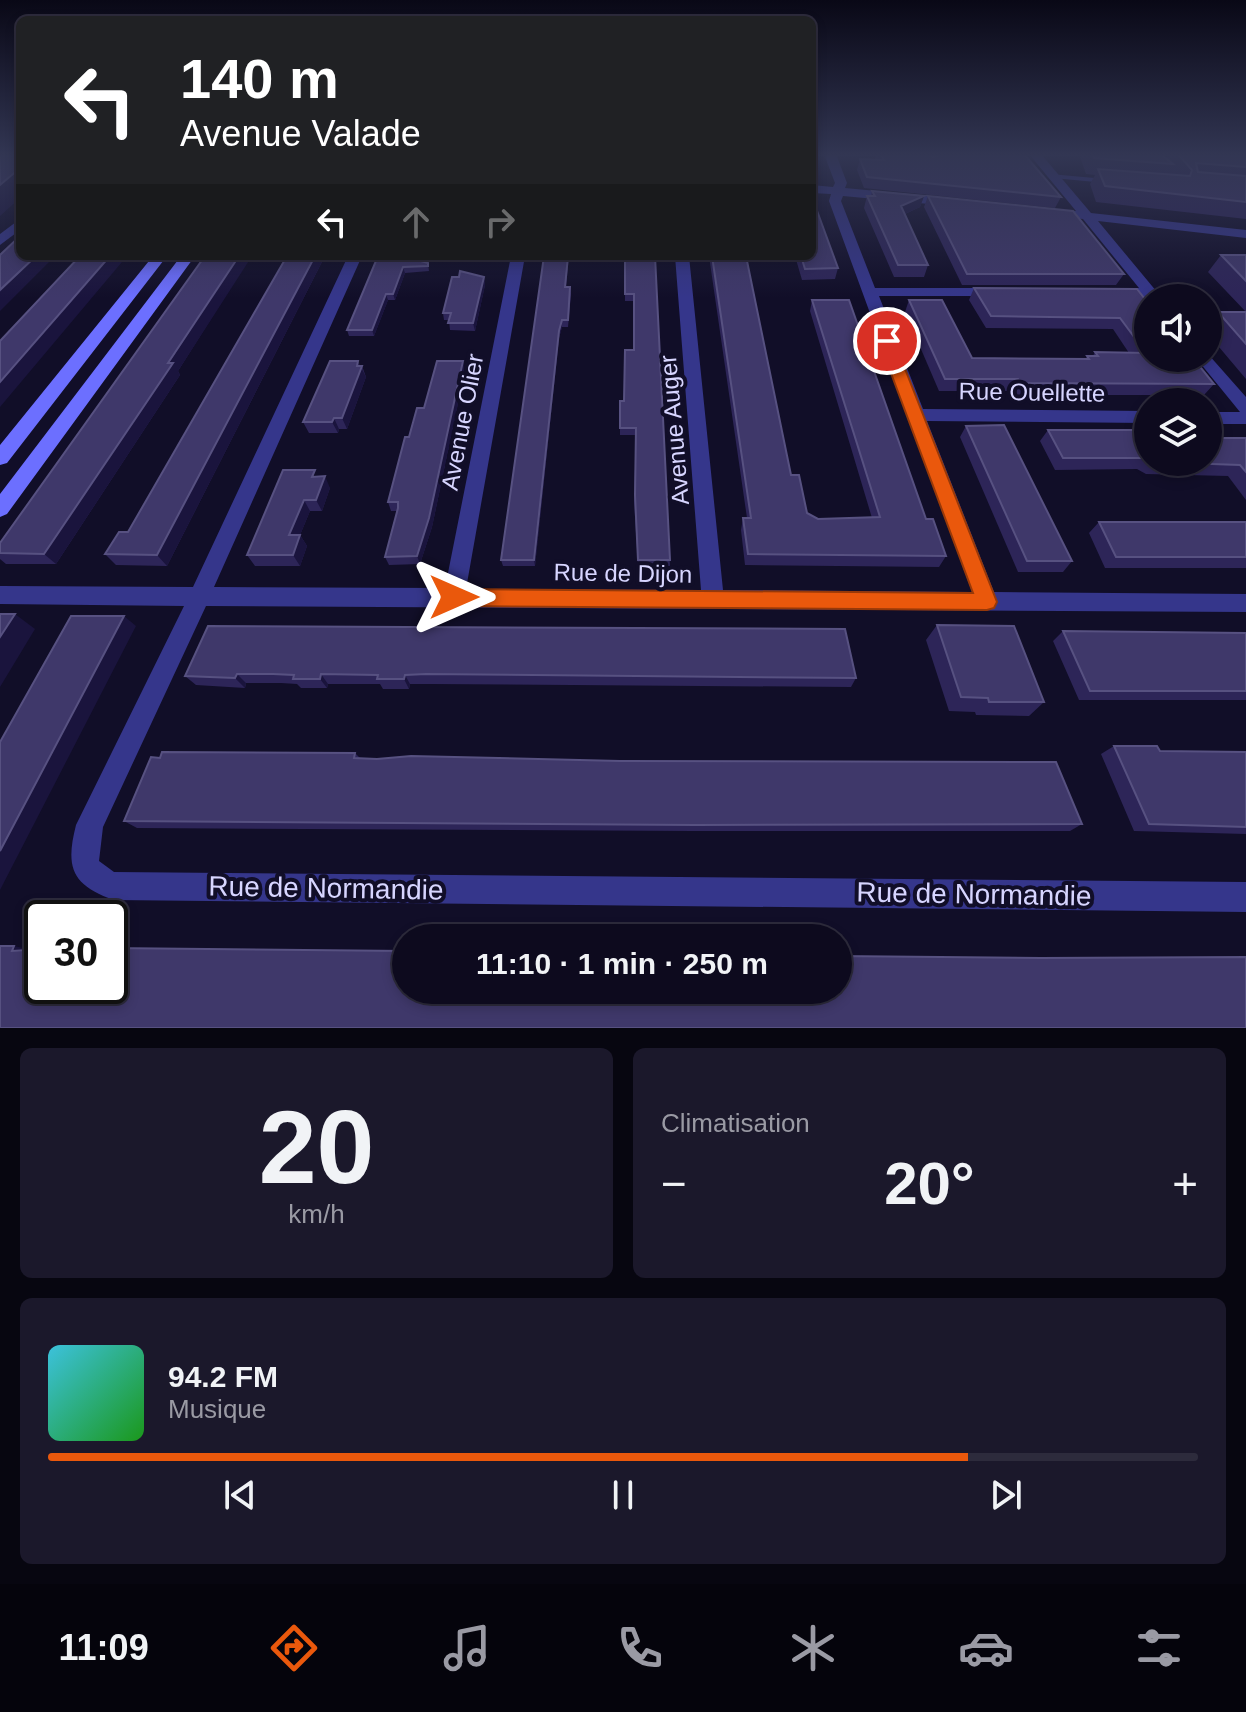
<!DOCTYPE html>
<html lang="fr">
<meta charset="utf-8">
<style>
body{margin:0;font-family:Helvetica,sans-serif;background:#1b182b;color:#f1f3f6;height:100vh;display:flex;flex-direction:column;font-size:30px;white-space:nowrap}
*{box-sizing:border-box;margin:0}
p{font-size:26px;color:#9a9aa4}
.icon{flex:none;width:44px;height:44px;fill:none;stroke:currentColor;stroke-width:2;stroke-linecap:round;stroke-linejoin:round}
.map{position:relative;height:1028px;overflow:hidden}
.panel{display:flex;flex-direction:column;gap:20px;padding:20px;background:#070610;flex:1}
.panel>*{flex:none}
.banner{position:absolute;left:16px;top:16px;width:800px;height:244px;border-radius:12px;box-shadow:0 4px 12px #0003,0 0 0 2px #2d2b3c;background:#202124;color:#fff;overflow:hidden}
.controls{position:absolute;left:1134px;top:284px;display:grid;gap:16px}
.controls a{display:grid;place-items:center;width:88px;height:88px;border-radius:50%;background:#0d0a1e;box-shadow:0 4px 12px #0003,0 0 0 2px #2d2b3c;font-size:40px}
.speed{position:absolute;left:24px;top:900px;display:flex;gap:16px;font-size:40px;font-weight:700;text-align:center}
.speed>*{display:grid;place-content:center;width:104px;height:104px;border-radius:50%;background:#0d0a1e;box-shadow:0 4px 12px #0003,0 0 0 2px #2d2b3c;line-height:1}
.speed .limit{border:4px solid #111;border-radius:12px;background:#fff;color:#111}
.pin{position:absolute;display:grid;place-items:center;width:68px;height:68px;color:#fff;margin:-34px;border:4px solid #fff;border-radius:50%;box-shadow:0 2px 8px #0007}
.me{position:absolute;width:88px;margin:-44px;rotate:90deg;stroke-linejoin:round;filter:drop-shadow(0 0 6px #0008)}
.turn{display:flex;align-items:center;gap:28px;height:168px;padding:0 32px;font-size:36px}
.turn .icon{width:104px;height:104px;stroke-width:2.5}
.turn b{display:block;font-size:56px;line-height:68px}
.lanes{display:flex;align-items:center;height:76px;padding:0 32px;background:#0003;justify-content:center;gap:40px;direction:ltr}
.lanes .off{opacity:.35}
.big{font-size:60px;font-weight:700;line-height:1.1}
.panel .tile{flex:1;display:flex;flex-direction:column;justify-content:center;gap:12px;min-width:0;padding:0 28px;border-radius:12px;background:#1b182b}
.panel .dial{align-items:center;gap:0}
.dial b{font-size:104px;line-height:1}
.song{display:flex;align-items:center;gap:24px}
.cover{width:96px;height:96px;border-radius:12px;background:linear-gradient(135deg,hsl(190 70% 55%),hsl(120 70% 35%))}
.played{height:8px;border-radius:4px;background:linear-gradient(90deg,#ea580c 80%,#2d2b3c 80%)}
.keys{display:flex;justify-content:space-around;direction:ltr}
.heat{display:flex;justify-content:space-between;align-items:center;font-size:44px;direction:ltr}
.panel .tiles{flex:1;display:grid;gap:20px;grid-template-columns:1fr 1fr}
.tile:last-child{grid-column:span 2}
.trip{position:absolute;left:392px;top:924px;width:460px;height:80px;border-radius:40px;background:#0d0a1e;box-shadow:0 4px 12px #0003,0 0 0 2px #2d2b3c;font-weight:700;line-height:80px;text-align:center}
.menu{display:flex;height:128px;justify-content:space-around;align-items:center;background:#05040c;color:#9a9aa4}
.menu .icon{width:56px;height:56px}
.menu .selected{color:#ea580c}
.menu b{font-size:36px;color:#f1f3f6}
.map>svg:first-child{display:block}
</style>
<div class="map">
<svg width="1246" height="1028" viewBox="0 0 1246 1028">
<rect width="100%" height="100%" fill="#110e28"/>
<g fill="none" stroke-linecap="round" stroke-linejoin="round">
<path fill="#35368b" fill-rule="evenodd" d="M1050,174L1106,179L1110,181L1106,183L1053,178L1049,176Z"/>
<path fill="#35368b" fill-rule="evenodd" d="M824,154H836L847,183L845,188L951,198L957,202L951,206L843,196L841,201L875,288H998L1005,292L998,296H879L923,409L1148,411V423L927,421L994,592L1246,594V612L206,606L103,827L99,861L114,872L1246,882V912L114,900C72,885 65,868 76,825L184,606L0,604V586L193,587L348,256H362L214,587L445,588L511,256H525L466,589L701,590L675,256H689L723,590L972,592L829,201L831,194L812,193V185L833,187L835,183Z
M1029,154H1041L1091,213L1246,230V238L1098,221L1162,298L1109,295V289L1139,288L1083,219L1046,215V209L1076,211Z
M20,219V230L0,245V234Z
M1208,354L1246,397V424H1208V412H1240L1196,358H1208Z"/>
<path fill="#6c6fff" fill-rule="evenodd" d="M153,256H167L7,463L0,465V445Z
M181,256H195L7,514L0,517V494Z"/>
</g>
<path fill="#2d2558" d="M873,154H930L933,157H934L932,154H1024L1061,197L1055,208L864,188L857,170L860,159L876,160Z
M1081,154H1161L1166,159L1168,157L1166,154H1246V219L1096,202L1090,184L1095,175L1086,174L1080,157Z
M872,191L924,196L920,207L905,214L928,265L924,277H894L864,208L867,196H871Z
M928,196L1124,274L1116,285H962L924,207Z
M1221,255H1246V312L1208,272Z
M287,256H325L167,566L116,565L105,554L128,532Z
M378,256L428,263L429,271L405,273L395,300H388L374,336H349L347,330Z
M569,256L566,287H570L571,294L568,327H562L559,338L535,566H503L501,560Z
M625,256H655L670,566H638L634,501L636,435H620V401H624L634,350V301H625Z
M709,256H746L791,475L807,513L818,519L872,518L810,311L812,300L926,519L946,556L939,567L745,565L741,530L743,518H747Z
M795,256H812L838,268L835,279L802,280Z
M240,273L178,371L180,375L56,564H6L0,559V543Z
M484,277L485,285L475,331L450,330L449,320H444L443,313Z
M974,288L1137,289L1214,384L1204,395H1013L1011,391H939L905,312L909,300L972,358L1086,359L1087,356H1093L1095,352L1129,353L1113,329L986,328L969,300Z
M1218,312H1246V379L1208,334V325Z
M360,366H362L366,377L347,429H339L338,433H309L303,422Z
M465,370L432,527L420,564L389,565L385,557L397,511H391L388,502L409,437L424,408Z
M966,426L1072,561L1063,572H1018L960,437Z
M1048,430H1148V462H1208L1246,438V500L1228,476L1146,474L1137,469L1055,470L1040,441Z
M318,477L330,488L322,511H310L300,535L307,546L300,566H255L247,555Z
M1099,522H1246V568H1105L1089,533Z
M937,625L1044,702L1029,716L976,715L975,712L949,711L926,640Z
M208,626L856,678L851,687L431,684H410L409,689H383L380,684H328L327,688H301L297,684L281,683H246L245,688L196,685L185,676Z
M1063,631L1246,633V700H1079L1053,641Z
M1114,746L1160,751L1246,752V834L1134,831L1101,754Z
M355,753L360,758L1082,824L1070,831H693L137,828L124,821Z"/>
<path fill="#1a143d" d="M20,168V198L0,216V185Z
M924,196L920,207L898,217L901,206Z
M36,256H55L0,311V290Z
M110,256H127L0,407V382Z
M239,256H252L178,371L180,375L56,564L44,554Z
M315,256H325L167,566L157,555Z
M403,267L405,273L395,300L393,294Z
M484,277L485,285L475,331L473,323Z
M386,294L388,300L374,336L372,330Z
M562,320V327L559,338L535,566L534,560L559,331Z
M358,361L366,377L347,429L342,418Z
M463,361L465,370L432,527L420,564L417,556Z
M334,418L339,429L338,433L332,422Z
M325,476L330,488L322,511L316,500Z
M304,500L310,511L300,535L307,546L300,566L293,555L289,535Z
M15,614L35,629L0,687V637Z
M124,616L136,626L0,890V851Z
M237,674L246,683L245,688L235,678Z
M321,674L328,684L327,688L320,679Z
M405,675L410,684L409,689L404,679Z
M14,946L32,950L12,951Z"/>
<path fill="#3f386a" stroke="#575181" stroke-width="2" d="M3,154H20V168L0,185V156Z
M881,154H930L933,157L942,154H1024L1061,197L867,177L860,159L884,160Z
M1093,154H1161L1173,164L1094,158Z
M1178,154H1246V167L1196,163L1198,172L1246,176V202L1105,186L1098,169L1190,176L1192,170Z
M872,191L924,196L901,206L928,265H898L867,196H875Z
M928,196L1073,211L1124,274H967Z
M812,197L838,268L805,269L801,256H812Z
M20,236V256H36L0,290V255Z
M1221,255H1246V281Z
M80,256H110L0,382V341Z
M205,256H239L168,363H173L44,554L0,553V543Z
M287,256H315L157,555L105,554L119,532H128Z
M378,256H403L428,263V266L403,267L393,294H386L372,330H347Z
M544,256H568L565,287H570L568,320H562L559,331L534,560H501Z
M625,256H655L670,560H638L635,495L636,428H620V401H624L625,350H634V294H625Z
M712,256H746L791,475H799L807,513L818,519L880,517L812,300H849L926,519H933L946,556L748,554L743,518H751Z
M460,271L484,277L473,323H448L451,313H443L452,277H459Z
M974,288L1137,289L1148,303V358H1193L1214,384L1020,383L1018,379H945L909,300H942L972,358L1089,359L1087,356H1098L1095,352L1146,353L1120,318L991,316Z
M1218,312H1246V344Z
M330,361H358L357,366H362L342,418H334L332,422H303Z
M437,361H463L429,518L417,556L385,557L398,508V502H388L405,437H409L417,408H424Z
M1004,425L1072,561H1027L966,426Z
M1048,430H1148V458H1063Z
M1208,438H1246V472L1240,465L1156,462H1208Z
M283,470H315L312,477L325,476L316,500H304L289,535H300L293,555H247Z
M1099,522H1246V557H1116Z
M0,614H15L0,637Z
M71,616H124L0,851V742Z
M937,625L1014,626L1044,702H989L988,698L961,697Z
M208,626L845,629L856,678L426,674L405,675L404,679H377L378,675L321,674L320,679H293L294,675L273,674H237L235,678L185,676Z
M1063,631L1246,633V691H1090Z
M1114,746H1157L1160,751L1246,752V827L1149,824Z
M162,752L355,753L354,758L377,759L411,756L620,761L1056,762L1082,824L695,825L124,821L151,757L160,758Z
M0,946H14L12,951L42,949V986H110V948L406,951V990H838V956L1041,958L1246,957V1028H0Z"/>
<linearGradient id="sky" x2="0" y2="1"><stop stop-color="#090816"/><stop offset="0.52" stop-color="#323653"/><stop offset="1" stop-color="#323653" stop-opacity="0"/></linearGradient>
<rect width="1246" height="298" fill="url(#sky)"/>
<path fill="#ea580c" stroke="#983908" stroke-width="2" d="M887,336L894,341L997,602L994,608L987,610L454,606L447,603L444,597L447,591L454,589L973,593L879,341Z"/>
<g text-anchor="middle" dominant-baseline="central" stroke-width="8" stroke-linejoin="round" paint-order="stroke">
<g font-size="24" fill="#d7d5ff" stroke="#110e28">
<text transform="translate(1032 392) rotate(1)">Rue Ouellette</text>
<text transform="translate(462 422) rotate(-79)">Avenue Olier</text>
<text transform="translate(674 430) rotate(-95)">Avenue Auger</text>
<text transform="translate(623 573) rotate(1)">Rue de Dijon</text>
</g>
<g font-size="28" fill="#d7d5ff" stroke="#110e28">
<text transform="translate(326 888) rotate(1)">Rue de Normandie</text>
<text transform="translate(974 894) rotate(1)">Rue de Normandie</text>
</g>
</g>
</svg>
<div class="controls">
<a><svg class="icon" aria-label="sound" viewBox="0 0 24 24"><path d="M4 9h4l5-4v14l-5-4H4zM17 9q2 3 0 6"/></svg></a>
<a><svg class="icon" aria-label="layers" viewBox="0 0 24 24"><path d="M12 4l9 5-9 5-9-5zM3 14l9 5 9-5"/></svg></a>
</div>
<div class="speed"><div class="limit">30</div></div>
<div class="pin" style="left:887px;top:341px;background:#d93025"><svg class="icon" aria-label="arrive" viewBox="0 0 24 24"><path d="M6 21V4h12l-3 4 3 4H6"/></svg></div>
<svg class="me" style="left:454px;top:597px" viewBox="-20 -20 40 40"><path d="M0-17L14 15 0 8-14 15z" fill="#ea580c" stroke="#fff" stroke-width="4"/></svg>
<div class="trip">11:10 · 1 min · 250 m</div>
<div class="banner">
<div class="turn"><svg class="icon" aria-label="left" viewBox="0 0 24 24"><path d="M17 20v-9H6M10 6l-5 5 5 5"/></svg><div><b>140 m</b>Avenue Valade</div></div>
<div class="lanes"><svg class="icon" aria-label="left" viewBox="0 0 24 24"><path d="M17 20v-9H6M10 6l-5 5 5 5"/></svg><svg class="icon off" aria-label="ahead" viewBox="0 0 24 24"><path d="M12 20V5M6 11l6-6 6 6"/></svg><svg class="icon off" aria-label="right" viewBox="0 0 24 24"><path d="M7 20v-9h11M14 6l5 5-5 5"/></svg></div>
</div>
</div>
<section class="panel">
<div class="tiles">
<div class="tile dial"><b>20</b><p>km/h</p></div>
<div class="tile"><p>Climatisation</p>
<div class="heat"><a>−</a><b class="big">20°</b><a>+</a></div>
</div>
<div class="tile">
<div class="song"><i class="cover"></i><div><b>94.2 FM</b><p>Musique</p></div></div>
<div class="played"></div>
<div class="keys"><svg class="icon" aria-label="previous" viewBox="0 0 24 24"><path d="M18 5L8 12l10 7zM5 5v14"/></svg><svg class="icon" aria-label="pause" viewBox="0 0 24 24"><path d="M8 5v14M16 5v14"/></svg><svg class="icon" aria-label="next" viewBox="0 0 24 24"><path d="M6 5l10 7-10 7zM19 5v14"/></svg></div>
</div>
</div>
</section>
<nav class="menu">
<b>11:09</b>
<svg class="icon selected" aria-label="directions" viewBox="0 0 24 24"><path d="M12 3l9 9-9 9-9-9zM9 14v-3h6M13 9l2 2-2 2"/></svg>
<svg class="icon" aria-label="music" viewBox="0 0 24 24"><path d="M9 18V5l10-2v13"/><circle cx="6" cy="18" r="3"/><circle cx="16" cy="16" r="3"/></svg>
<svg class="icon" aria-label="phone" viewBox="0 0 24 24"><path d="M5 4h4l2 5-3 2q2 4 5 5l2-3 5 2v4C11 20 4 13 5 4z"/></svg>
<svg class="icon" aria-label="climate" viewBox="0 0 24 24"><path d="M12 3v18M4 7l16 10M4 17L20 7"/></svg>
<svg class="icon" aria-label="car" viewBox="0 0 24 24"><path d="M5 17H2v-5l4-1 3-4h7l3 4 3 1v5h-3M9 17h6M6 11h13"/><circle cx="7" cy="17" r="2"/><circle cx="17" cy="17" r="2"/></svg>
<svg class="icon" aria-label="filters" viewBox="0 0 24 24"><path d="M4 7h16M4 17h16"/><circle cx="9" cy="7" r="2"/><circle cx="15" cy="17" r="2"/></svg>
</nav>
